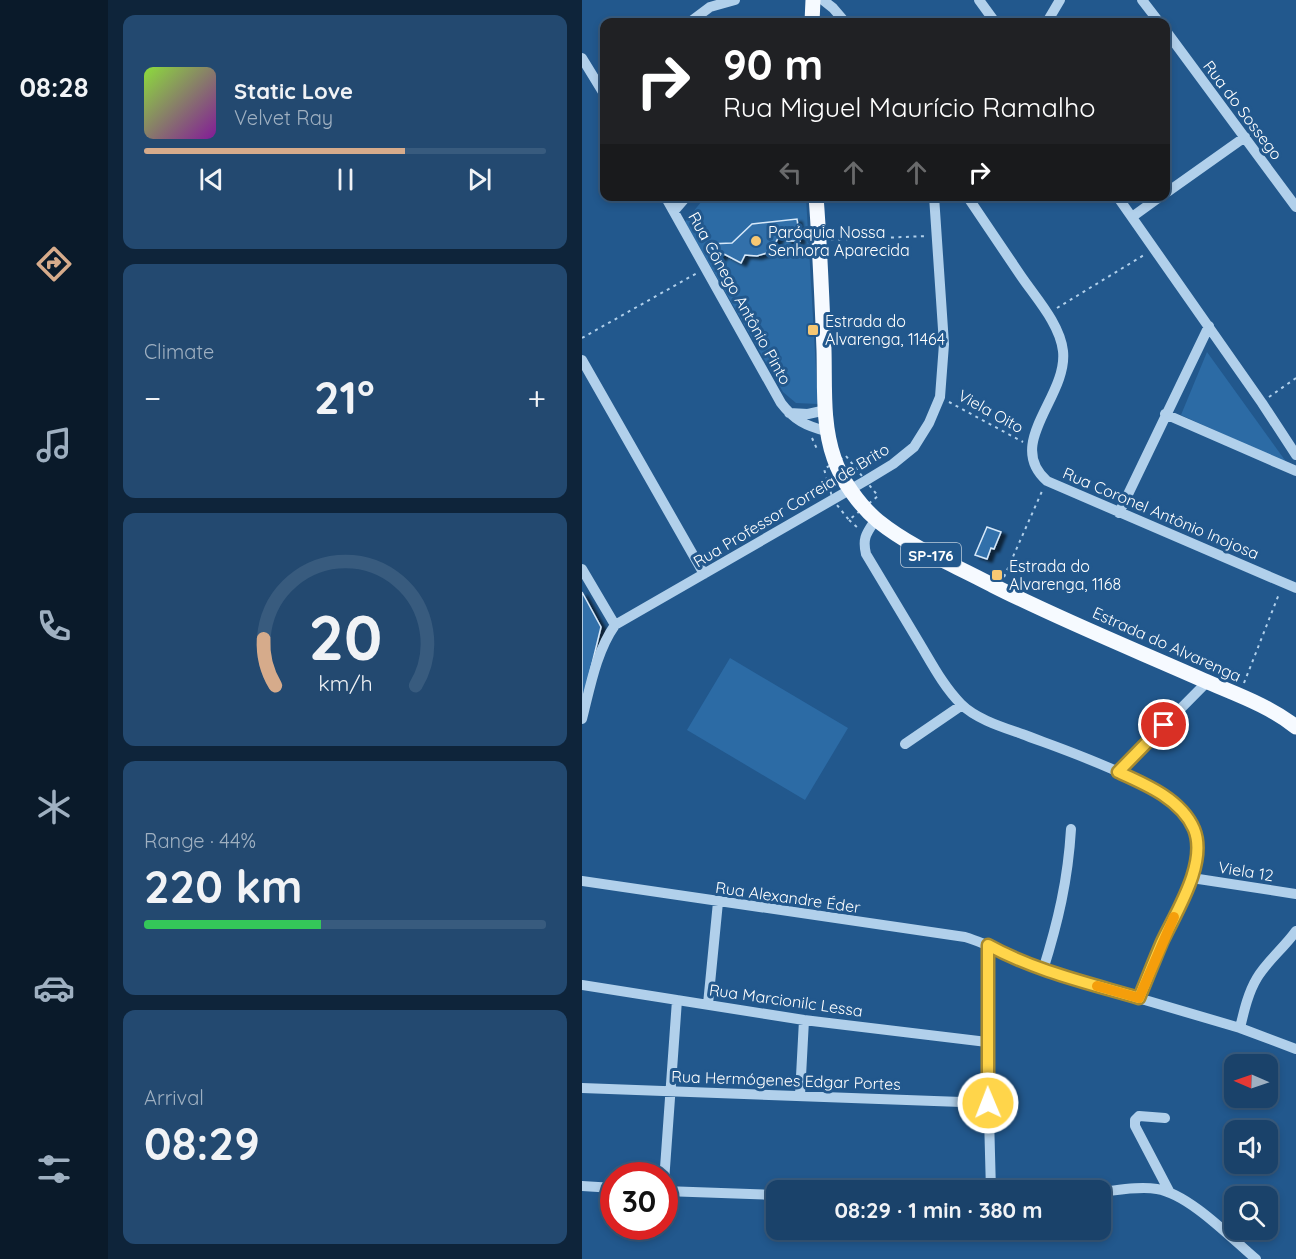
<!DOCTYPE html>
<meta charset="utf-8">
<style>
body{margin:0;font-family:Quicksand,sans-serif;background:#234970;color:#f1f3f6;height:100vh;display:flex;flex-direction:column;font-size:22px;white-space:nowrap}
*{box-sizing:border-box;margin:0}
p{font-size:20px;color:#9fb0c1}
.icon{flex:none;width:33px;height:33px;fill:none;stroke:currentColor;stroke-width:2;stroke-linecap:round;stroke-linejoin:round}
.map{position:relative;flex:1;overflow:hidden}
.drawer{display:flex;flex-direction:column;gap:15px;padding:15px;background:#0e243a;width:474px}
.drawer>*{flex:none}
.guide{position:absolute;left:18px;top:18px;width:570px;height:183px;border-radius:12px;box-shadow:0 3px 9px #0003,0 0 0 2px #385b7e;background:#202124;color:#fff;overflow:hidden}
.needle{width:39px;rotate:272deg}
.fabs{position:absolute;left:642px;top:1054px;display:grid;gap:12px}
.fabs a{display:grid;place-items:center;width:54px;height:54px;border-radius:12px;background:#1a426a;box-shadow:0 3px 9px #0003,0 0 0 2px #385b7e;font-size:30px}
.speed{position:absolute;left:18px;top:1162px;display:flex;gap:12px;font-size:30px;font-weight:700;text-align:center}
.speed>*{display:grid;place-content:center;width:78px;height:78px;border-radius:50%;background:#1a426a;box-shadow:0 3px 9px #0003,0 0 0 2px #385b7e;line-height:1}
.speed .limit{border:9px solid #d22;background:#fff;color:#111}
.pin{position:absolute;display:grid;place-items:center;width:51px;height:51px;color:#fff;margin:-26px;border:3px solid #fff;border-radius:50%;box-shadow:0 2px 6px #0007}
.me{position:absolute;width:66px;margin:-33px;rotate:359deg;stroke-linejoin:round;filter:drop-shadow(0 0 4px #0008)}
.turn{display:flex;align-items:center;gap:21px;height:126px;padding:0 24px;font-size:27px}
.turn .icon{width:78px;height:78px;stroke-width:2.5}
.turn b{display:block;font-size:42px;line-height:51px}
.lanes{display:flex;align-items:center;height:57px;padding:0 24px;background:#0003;justify-content:center;gap:30px;direction:ltr}
.lanes .off{opacity:.35}
.big{font-size:45px;font-weight:700;line-height:1.1}
.drawer .widget{flex:1;display:flex;flex-direction:column;justify-content:center;gap:9px;min-width:0;padding:0 21px;border-radius:12px;background:#234970}
.drawer .dial{align-items:center;gap:0}
.dial svg{height:156px;overflow:visible;fill:none;stroke:#385b7e;stroke-width:7;stroke-linecap:round;text-anchor:middle}
.dial text{fill:#f1f3f6;stroke:none}
.song{display:flex;align-items:center;gap:18px}
.cover{width:72px;height:72px;border-radius:9px;background:linear-gradient(135deg,hsl(90 70% 55%),hsl(290 70% 35%))}
.played{height:6px;border-radius:3px;background:linear-gradient(90deg,#d6ab8b 65%,#385b7e 65%)}
.keys{display:flex;justify-content:space-around;direction:ltr}
.heat{display:flex;justify-content:space-between;align-items:center;font-size:33px;direction:ltr}
.charge{height:9px;border-radius:4px;background:linear-gradient(90deg,#34c759 44%,#385b7e 0)}
.trip{position:absolute;left:184px;top:1180px;width:345px;height:60px;border-radius:12px;background:#1a426a;box-shadow:0 3px 9px #0003,0 0 0 2px #385b7e;font-weight:700;line-height:60px;text-align:center}
main{display:flex;flex:1;min-height:0}
.tabs{display:flex;flex-direction:column;width:108px;justify-content:space-around;align-items:center;background:#0a1a2a;color:#9fb0c1}
.tabs .icon{width:42px;height:42px}
.tabs .active{color:#d6ab8b}
.tabs b{font-size:27px;color:#f1f3f6}
.map>svg:first-child{display:block}
</style>
<main>
<nav class="tabs">
<b>08:28</b>
<svg class="icon active" aria-label="directions" viewBox="0 0 24 24"><path d="M12 3l9 9-9 9-9-9zM9 14v-3h6M13 9l2 2-2 2"/></svg>
<svg class="icon" aria-label="music" viewBox="0 0 24 24"><path d="M9 18V5l10-2v13"/><circle cx="6" cy="18" r="3"/><circle cx="16" cy="16" r="3"/></svg>
<svg class="icon" aria-label="phone" viewBox="0 0 24 24"><path d="M5 4h4l2 5-3 2q2 4 5 5l2-3 5 2v4C11 20 4 13 5 4z"/></svg>
<svg class="icon" aria-label="climate" viewBox="0 0 24 24"><path d="M12 3v18M4 7l16 10M4 17L20 7"/></svg>
<svg class="icon" aria-label="car" viewBox="0 0 24 24"><path d="M5 17H2v-5l4-1 3-4h7l3 4 3 1v5h-3M9 17h6M6 11h13"/><circle cx="7" cy="17" r="2"/><circle cx="17" cy="17" r="2"/></svg>
<svg class="icon" aria-label="filters" viewBox="0 0 24 24"><path d="M4 7h16M4 17h16"/><circle cx="9" cy="7" r="2"/><circle cx="15" cy="17" r="2"/></svg>
</nav>
<section class="drawer">
<div class="widget">
<div class="song"><i class="cover"></i><div><b>Static Love</b><p>Velvet Ray</p></div></div>
<div class="played"></div>
<div class="keys"><svg class="icon" aria-label="previous" viewBox="0 0 24 24"><path d="M18 5L8 12l10 7zM5 5v14"/></svg><svg class="icon" aria-label="pause" viewBox="0 0 24 24"><path d="M8 5v14M16 5v14"/></svg><svg class="icon" aria-label="next" viewBox="0 0 24 24"><path d="M6 5l10 7-10 7zM19 5v14"/></svg></div>
</div>
<div class="widget"><p>Climate</p>
<div class="heat"><a>−</a><b class="big">21°</b><a>+</a></div>
</div>
<div class="widget dial"><svg viewBox="0 0 100 80">
<path d="M14 69A42 42 0 1 1 86 69"/>
<path d="M14 69A42 42 0 0 1 8 45" stroke="#d6ab8b"/>
<text x="50" y="56" font-size="32" font-weight="700">20</text>
<text x="50" y="72" font-size="11">km/h</text>
</svg></div>
<div class="widget"><p>Range · 44%</p><b class="big">220 km</b><div class="charge"></div></div>
<div class="widget"><p>Arrival</p><b class="big">08:29</b></div>
</section>
<div class="map">
<svg width="714" height="1259" viewBox="0 0 714 1259">
<defs>
<filter id="shadow"><feDropShadow dx="5" dy="3" stdDeviation="1.5" flood-color="#0009"/></filter>
</defs>
<rect width="100%" height="100%" fill="#22588d"/>
<path fill="#2c6ba5" d="M123,197H224L236,404L214,403L201,392L103,222Z
M625,352L705,463L599,415Z
M148,658L266,728L223,800L105,730Z"/>
<path fill="#3270aa" stroke="#d6e8f9" stroke-width="1.5" filter="url(#shadow)" d="M215,219L218,241H205L202,228L188,252L175,256L163,255L159,263L142,254L138,258L127,244L150,243L170,224Z
M405,527L419,532L412,549L409,548L405,559L393,555Z
M0,592L19,627L0,705Z"/>
<g fill="none" stroke-linecap="round" stroke-linejoin="round">
<path stroke="#b1d0eb" stroke-width="2" stroke-dasharray="3 4.5" stroke-linecap="butt" d="M249,240L345,236
M475,308L562,255
M0,338L115,273
M687,397L714,378
M367,402L441,442
M230,438L235,449
M264,456L296,496L267,520L251,500L242,469Z
M267,520L276,528
M422,577L461,489
M662,683L697,594"/>
<path stroke="#b1d0eb" stroke-width="10" d="M241,0L251,8L263,22
M397,0L413,22
M560,0L577,22
M108,22L128,7L153,0
M465,22L478,0
M584,31L714,207
M0,58L22,94
M584,193L663,137
M83,196L199,403C212,420 224,426 244,431
M385,196C403,223 421,249 439,276C454,298 478,324 481,351C486,397 422,443 465,481L714,588
M535,196L680,403L714,455
M92,211L105,196
M550,217L579,196
M0,360L122,574
M207,413L226,414L244,410
M583,414L714,471
M537,513L627,326
M294,519C285,533 280,537 284,554C302,584 320,614 338,644C350,664 362,687 379,704C394,719 420,727 440,734C484,751 593,785 612,829C619,844 613,863 610,878L557,998
M0,569L33,625
M0,719C8,688 14,652 33,625L283,481L311,464L332,447L347,423L358,397L362,344L352,196
M323,744L380,705
M536,772L625,682
M610,878L714,894
M0,881L383,937C410,945 434,960 461,970L658,1028L714,1049
M406,945L405,1042L409,1191
M461,970C476,922 486,880 489,829
M0,985L222,1020L405,1042
M126,1004L136,902
M658,1028C662,1011 666,993 675,978C685,961 702,948 714,931
M0,1088L407,1103
M218,1095L222,1020
M583,1118L557,1116L553,1120V1126L587,1191
M82,1182L95,1000
M0,1186L32,1188
M82,1191L195,1195
M519,1192C537,1190 557,1186 575,1189C607,1194 649,1238 674,1259"/>
<path stroke="#f6faff" stroke-width="15" d="M230,22L231,0
M234,196C238,248 240,299 242,350C243,386 240,424 252,458C259,480 278,506 296,521C331,549 371,564 410,585C479,620 551,649 621,680C653,694 686,705 714,727"/>
</g>
<g fill="none" stroke-linecap="round" stroke-linejoin="round">
<g stroke="#a68a30" stroke-width="15">
<path id="route" d="M406,1103V945C453,971 506,983 557,998C565,979 572,961 580,942C594,912 626,863 612,829C599,799 563,784 536,772L582,725"/>
</g>
<use href="#route" stroke="#ffd54a" stroke-width="10"/>
<path stroke="#f59e0b" stroke-width="10" d="M515,986L557,998L592,917"/>
</g>
<g fill="#f7c873" stroke="#22588d" stroke-width="2">
<circle cx="174" cy="241" r="6"/>
<rect x="225" y="324" width="12" height="12" rx="3"/>
<rect x="409" y="569" width="12" height="12" rx="3"/>
</g>
<g text-anchor="middle" dominant-baseline="central" stroke-width="6" stroke-linejoin="round" paint-order="stroke">
<rect fill="#22588d" stroke="#bdcddd" stroke-width="1.5" x="319" y="543" width="60" height="24" rx="4.5"/>
<g font-size="15" font-weight="bold" fill="#fff">
<text x="349" y="555">SP-176</text>
</g>
<g font-size="16" fill="#fff" stroke="#22588d">
<text transform="translate(661 110) rotate(53)">Rua do Sossego</text>
<text transform="translate(158 298) rotate(61)">Rua Cônego Antônio Pinto</text>
<text transform="translate(409 411) rotate(29)">Viela Oito</text>
<text transform="translate(209 505) rotate(-31)">Rua Professor Correia de Brito</text>
<text transform="translate(579 513) rotate(23)">Rua Coronel Antônio Inojosa</text>
<text transform="translate(585 644) rotate(24)">Estrada do Alvarenga</text>
<text transform="translate(664 871) rotate(9)">Viela 12</text>
<text transform="translate(206 897) rotate(8)">Rua Alexandre Éder</text>
<text transform="translate(204 1000) rotate(8)">Rua Marcionilc Lessa</text>
<text transform="translate(204 1080) rotate(2)">Rua Hermógenes Edgar Portes</text>
</g>
<g font-size="16" fill="#fff" stroke="#22588d" text-anchor="start">
<text x="186" y="232">Paróquia Nossa<tspan x="186" dy="18">Senhora Aparecida</tspan></text>
<text x="243" y="321">Estrada do<tspan x="243" dy="18">Alvarenga, 11464</tspan></text>
<text x="427" y="566">Estrada do<tspan x="427" dy="18">Alvarenga, 1168</tspan></text>
</g>
</g>
</svg>
<div class="fabs">
<a><svg class="needle" viewBox="-14 -14 28 28"><path d="M0-13l5 13h-10z" fill="#e53935"/><path d="M0 13l5-13h-10z" fill="#9fb0c1"/></svg></a>
<a><svg class="icon" aria-label="sound" viewBox="0 0 24 24"><path d="M4 9h4l5-4v14l-5-4H4zM17 9q2 3 0 6"/></svg></a>
<a><svg class="icon" aria-label="search" viewBox="0 0 24 24"><circle cx="10" cy="10" r="6"/><path d="M15 15l6 6"/></svg></a>
</div>
<div class="speed"><div class="limit">30</div></div>
<div class="pin" style="left:582px;top:725px;background:#d93025"><svg class="icon" aria-label="arrive" viewBox="0 0 24 24"><path d="M6 21V4h12l-3 4 3 4H6"/></svg></div>
<svg class="me" style="left:406px;top:1103px" viewBox="-20 -20 40 40"><circle r="17" fill="#ffd54a" stroke="#fff" stroke-width="3"/><path d="M0-11L8 9 0 5-8 9z" fill="#fff"/></svg>
<div class="trip">08:29 · 1 min · 380 m</div>
<div class="guide">
<div class="turn"><svg class="icon" aria-label="right" viewBox="0 0 24 24"><path d="M7 20v-9h11M14 6l5 5-5 5"/></svg><div><b>90 m</b>Rua Miguel Maurício Ramalho</div></div>
<div class="lanes"><svg class="icon off" aria-label="left" viewBox="0 0 24 24"><path d="M17 20v-9H6M10 6l-5 5 5 5"/></svg><svg class="icon off" aria-label="ahead" viewBox="0 0 24 24"><path d="M12 20V5M6 11l6-6 6 6"/></svg><svg class="icon off" aria-label="ahead" viewBox="0 0 24 24"><path d="M12 20V5M6 11l6-6 6 6"/></svg><svg class="icon" aria-label="right" viewBox="0 0 24 24"><path d="M7 20v-9h11M14 6l5 5-5 5"/></svg></div>
</div>
</div>
</main>
